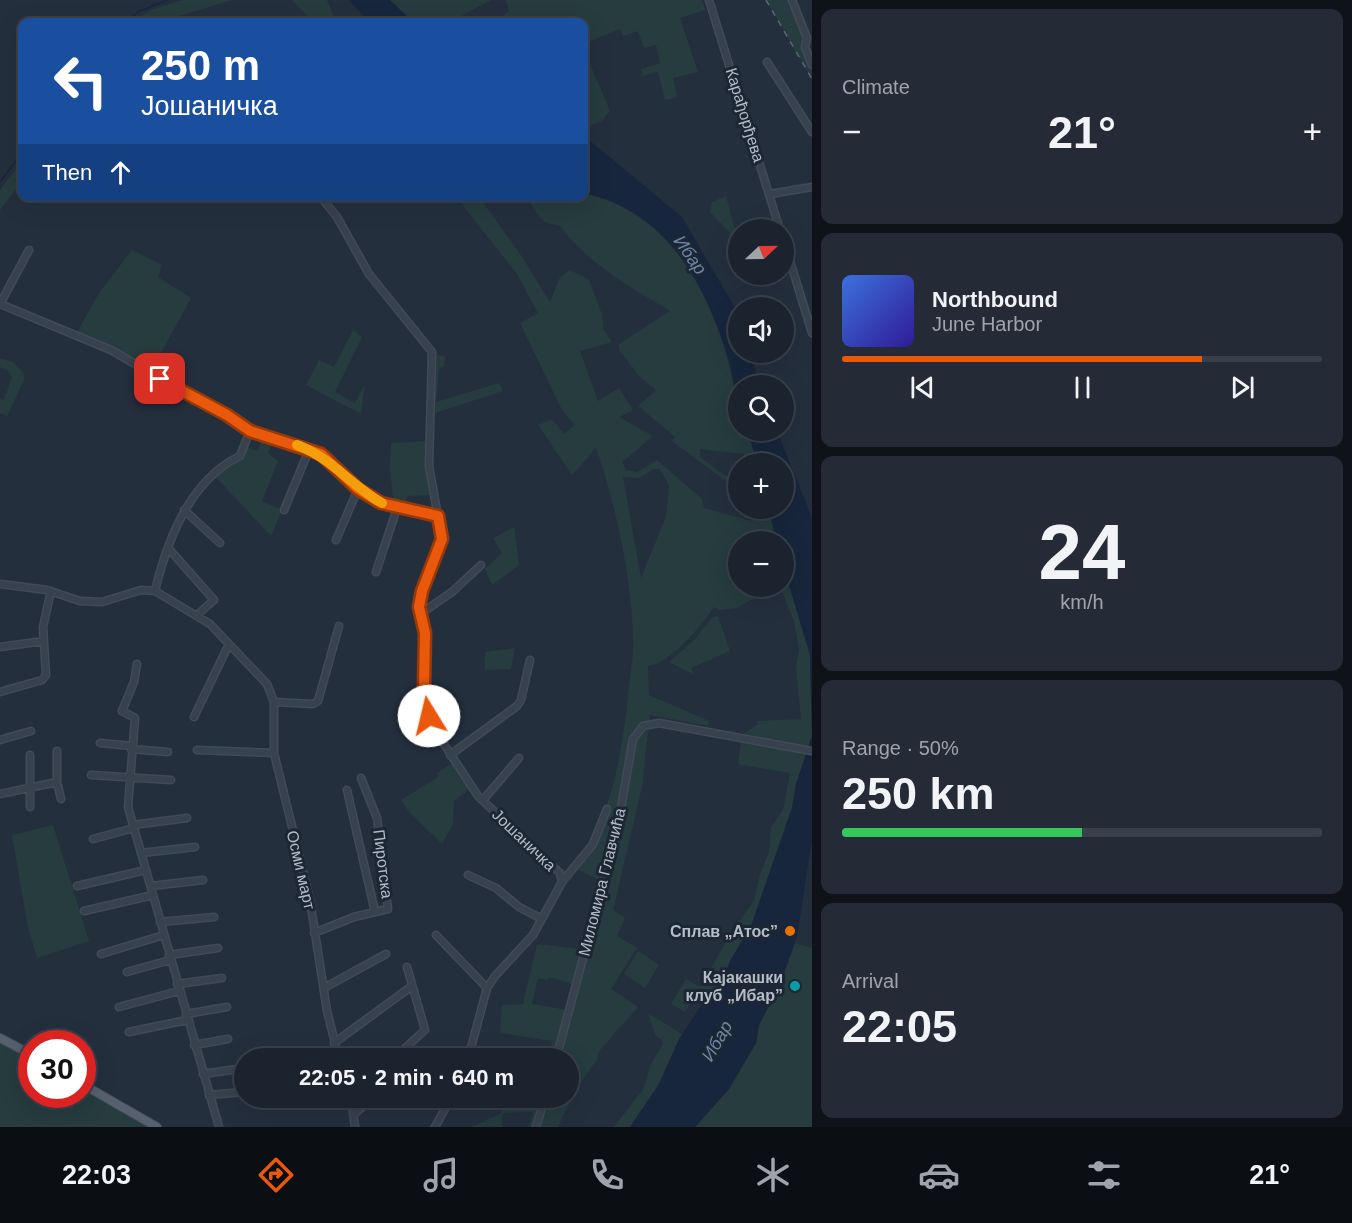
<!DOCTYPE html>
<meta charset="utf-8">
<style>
body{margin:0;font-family:Arial,sans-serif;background:#242b36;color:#f1f3f6;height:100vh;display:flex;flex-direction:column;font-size:22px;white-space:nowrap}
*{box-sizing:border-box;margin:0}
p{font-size:20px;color:#a0a4aa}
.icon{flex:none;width:33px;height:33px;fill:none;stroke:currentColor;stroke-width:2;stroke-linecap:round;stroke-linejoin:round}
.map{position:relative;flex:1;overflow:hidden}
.panel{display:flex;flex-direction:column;gap:9px;padding:9px;background:#0f1319;width:540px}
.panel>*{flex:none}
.banner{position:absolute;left:18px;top:18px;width:570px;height:183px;border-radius:12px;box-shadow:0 6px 24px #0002,0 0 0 2px #39404a;background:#1a4fa0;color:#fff;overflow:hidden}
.needle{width:39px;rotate:68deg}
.buttons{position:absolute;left:728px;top:219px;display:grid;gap:12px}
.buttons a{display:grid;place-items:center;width:66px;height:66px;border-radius:50%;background:#1b232e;box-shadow:0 6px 24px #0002,0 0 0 2px #39404a;font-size:30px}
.speed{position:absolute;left:18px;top:1030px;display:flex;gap:12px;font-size:30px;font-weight:700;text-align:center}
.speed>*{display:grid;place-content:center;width:78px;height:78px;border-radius:50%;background:#1b232e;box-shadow:0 6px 24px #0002,0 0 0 2px #39404a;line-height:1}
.speed .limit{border:9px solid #d22;background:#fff;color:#111}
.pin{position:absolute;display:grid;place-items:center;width:51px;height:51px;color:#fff;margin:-26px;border-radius:12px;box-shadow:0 3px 9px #0006}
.me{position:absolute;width:66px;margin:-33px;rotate:351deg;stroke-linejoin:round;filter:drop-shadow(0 0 4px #0008)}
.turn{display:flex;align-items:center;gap:21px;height:126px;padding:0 24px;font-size:27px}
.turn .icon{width:78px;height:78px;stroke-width:2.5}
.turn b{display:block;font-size:42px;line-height:51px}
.then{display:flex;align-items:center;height:57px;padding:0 24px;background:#0003;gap:12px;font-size:22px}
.big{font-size:45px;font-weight:800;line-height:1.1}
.panel .tile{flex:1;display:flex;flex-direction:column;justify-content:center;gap:9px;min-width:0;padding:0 21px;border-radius:12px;background:#242b36}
.panel .dial{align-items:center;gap:0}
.dial b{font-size:78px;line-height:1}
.song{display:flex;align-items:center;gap:18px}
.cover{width:72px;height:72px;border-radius:9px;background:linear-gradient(135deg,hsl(220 70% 55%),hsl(250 70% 35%))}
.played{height:6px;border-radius:3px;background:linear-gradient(90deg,#ea580c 75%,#39404a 75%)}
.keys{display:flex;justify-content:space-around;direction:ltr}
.heat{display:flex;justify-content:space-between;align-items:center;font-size:33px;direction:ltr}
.charge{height:9px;border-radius:4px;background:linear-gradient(90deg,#34c759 50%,#39404a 0)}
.trip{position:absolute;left:234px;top:1048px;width:345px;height:60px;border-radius:30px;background:#1b232e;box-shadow:0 6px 24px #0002,0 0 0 2px #39404a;font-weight:800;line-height:60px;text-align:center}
.tabs{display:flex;height:96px;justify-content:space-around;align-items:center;background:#0b0e12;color:#a0a4aa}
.tabs .icon{width:42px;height:42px}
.tabs .active{color:#ea580c}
.tabs b{font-size:27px;color:#f1f3f6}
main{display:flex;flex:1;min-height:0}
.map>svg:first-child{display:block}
</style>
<main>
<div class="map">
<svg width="812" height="1127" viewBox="0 0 812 1127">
<rect width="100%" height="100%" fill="#242f3e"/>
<path fill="#263c3f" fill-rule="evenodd" d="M183,0H232L159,22H131L153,9Z
M292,0H327L336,22H313Z
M390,0H491L450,22H413Z
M506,0H702L705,10L680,18L698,72L673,78L677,97L665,100L658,72L643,76L641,69L660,63L656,45L644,48L638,31L623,36L620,29L584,44V22H494L509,11Z
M766,0H792C802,26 812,51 812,79Z
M584,50L610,111L602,121L590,126L584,123Z
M22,161V181L0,210V190Z
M584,193C613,200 643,213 664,236C707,283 738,367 738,430L747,431L758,463H745L744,454L700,449V457L738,485V490L672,441L675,437L638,406L656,390L641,378L619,350V344L670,311C629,286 588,264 559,225C543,225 538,216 531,204L534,197L584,196Z
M726,196L736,233L728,237L730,233L710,212L712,202Z
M456,197H479L519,252L550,302L560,277L570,270L589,280L602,314L603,329L612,342L580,351L598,401L619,388L633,410L619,417L653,436L622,462L626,470L637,472L657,460L702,499L704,508L751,521L759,509H769L776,541L738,542V586L776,587L736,608L719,610L714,607C702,625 670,664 648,666L649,695L709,721L708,726L650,715L642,787L613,910L625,918L617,936L637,948L611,989L638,1007L599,1051L597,1060L578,1086L558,1127H529L533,1112L503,1113L502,1127H472L502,1113L500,1100L568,1098V1059H549L552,1041L500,1033L502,1005L523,1004L537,944L579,949L599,880L575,868C612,816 621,758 628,696C630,676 634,656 633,636C631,576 616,505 596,448L572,475L538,425L552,419L564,434L575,425L562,410L520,323L538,313L517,274ZM653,469H660L669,486L666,516L641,578L623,477L640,478ZM549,977L575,985L568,1010L532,1004L538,978L548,980Z
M132,250L162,265L158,277L191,298L150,373L76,334L99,293Z
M353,330L362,337L335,392L355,403L365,384L361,414L306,385L319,360L334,367Z
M438,355L445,357L444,366L439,369L436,402L499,383L503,391L429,415L433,358Z
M0,358L13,362L24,373V380L7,416L0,413V399L4,400L12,377L8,371L0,367Z
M263,438L273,441L268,453L278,461L262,501L282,510L272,534H269L214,475L248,448L257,451Z
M429,441L434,495L407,496L406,511L394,507L390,470L391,443Z
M514,527L519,565L492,585L485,569L502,553L493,538Z
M783,565L810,655L812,736L796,784L792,808L751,926L730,961L722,982L706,998L700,988L685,1012L671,1004L686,979L700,987L734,928L754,901L760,874L769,852L771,827L783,810L790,773L738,764L742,735L758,724L757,721L801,719L796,668L799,650L794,621L780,587L783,586Z
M718,616L730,651L691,668L694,675L669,662L693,641L713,617Z
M515,648L511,669L485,670V652Z
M454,762L472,787L454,801L453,824L442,844L409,812L401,800L438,777L437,773Z
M53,825L89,941L37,958L27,923L12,835Z
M795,943L812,948V1127H695L729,1089L756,1043L759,1025L780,984Z
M638,951L659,965L645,988L624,974Z
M648,1013L682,1034L659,1084L630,1127H614L644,1088L650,1066L664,1042L656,1036Z
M0,1038L31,1055L32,1095H82L83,1084L157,1127H0Z"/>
<path fill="#17263c" d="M349,0H390L413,22H369Z
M584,136L682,217L738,313V352L750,353L760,385L738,386V406C734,391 733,376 729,361C706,284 667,212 584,193Z
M747,431H777L812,518V840L797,936L780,984L759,1025L756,1043L729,1089L695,1127H630L659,1084L679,1039L706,998L722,982L730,961L751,926L792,808L796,784L812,736L810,655L783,565V542L776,541L769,509L783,508V464L758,463Z"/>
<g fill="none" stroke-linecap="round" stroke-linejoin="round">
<path stroke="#17263c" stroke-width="1.5" d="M124,22L140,11L168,0
M0,182L22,153"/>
<g stroke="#414a57" stroke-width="9">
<path id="minor" d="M709,0L780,230
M792,0L807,38L805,47L812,65
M767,62L812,132
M770,194L812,187
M320,196L337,217L369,274L432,352L429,466L442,539L419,607L425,633L424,687L427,709L436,732L478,796L560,873L562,882L533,935L495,976L487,988L468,1059
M783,238L812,333
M0,304L111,350L250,431L321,454L358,489L381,503L438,516
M0,304L29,250
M184,510L220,543
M284,510L309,450
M336,540L358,489
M169,549L214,600L197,615
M376,572L397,508
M0,584L47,590L80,601L102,602L141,590L155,591L210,624L267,684L274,702V753L310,900L327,1011L339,1059
M155,591C167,540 190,480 240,456L250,431
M420,614L452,592L481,565
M0,647L44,641
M137,664L134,682L122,711L135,718L128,807L219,1127
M0,692L42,680L46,675L43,627L51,591
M274,702L313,704L318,701L339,626
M194,717L229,644
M0,740L31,731
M100,743L132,746
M131,749L168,752
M197,750L274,753
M450,755L517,706L521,700L530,660
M91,775L171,780
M57,782L61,799
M347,790L375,912
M0,794L57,782V751
M483,800L519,758
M30,807V755
M133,825L187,818
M93,839L134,828
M141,853L195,847
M468,875L496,888L519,907L542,919
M562,882L593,844L607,809
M77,886L146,870
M151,886L203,880
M84,911L153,895
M160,922L214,917
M314,933L354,917L388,909L377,818L361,778
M436,935L487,988
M101,954L164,935
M169,955L218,948
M127,972L170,960
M177,984L222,978
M324,988L386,954
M119,1007L179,991
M186,1014L227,1007
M129,1032L187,1020
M334,1043L412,986
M194,1045L228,1039
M469,1055H487L489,1059
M393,1059L425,1030L407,967
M556,1059L617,831L633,739L643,726L659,723L812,751
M203,1074L244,1068
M209,1095L244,1092
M351,1098L355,1127
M353,1115L373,1098
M435,1127L451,1098
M536,1127L545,1098"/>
</g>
<g stroke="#414a57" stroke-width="10">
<path id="major" d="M0,1038L32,1055
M82,1084L157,1127"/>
</g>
<use href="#minor" stroke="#38414e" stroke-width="6"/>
<use href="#major" stroke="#56606e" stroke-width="8"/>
<path stroke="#5a6575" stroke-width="1.5" stroke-dasharray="6 6" stroke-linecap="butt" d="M766,0L812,79"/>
</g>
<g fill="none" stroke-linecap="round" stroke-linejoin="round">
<g stroke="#983908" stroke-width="15">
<path id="route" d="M160,379L227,415L250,431L321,454L358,489L381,503L438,516L442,539L422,591L419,607L425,633L424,687L429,716"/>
</g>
<use href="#route" stroke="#ea580c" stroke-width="10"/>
<path stroke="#f59e0b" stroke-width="10" d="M297,445C332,458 350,485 382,503"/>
</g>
<circle fill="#e8710a" stroke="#1d2633" stroke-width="2" cx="790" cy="931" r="6"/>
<circle fill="#0f9aa8" stroke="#1d2633" stroke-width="2" cx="795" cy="986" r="6"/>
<g text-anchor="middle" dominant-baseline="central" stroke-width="6" stroke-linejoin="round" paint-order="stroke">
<g font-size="16" fill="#b4bcc9" stroke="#1d2633">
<text transform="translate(745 115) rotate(73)">Карађорђева</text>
<text transform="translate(524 840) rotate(44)">Јошаничка</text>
<text transform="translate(383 864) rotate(83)">Пиротска</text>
<text transform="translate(301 870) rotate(77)">Осми март</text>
<text transform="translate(602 882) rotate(-76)">Миломира Главчића</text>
</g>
<g font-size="16" font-weight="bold" fill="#b4bcc9" stroke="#1d2633" text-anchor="end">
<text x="778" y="931">Сплав „Атос”</text>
<text x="783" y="977">Кајакашки<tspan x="783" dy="18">клуб „Ибар”</tspan></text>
</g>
<g font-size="18" font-style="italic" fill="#6d86a8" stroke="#1d2633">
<text transform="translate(690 255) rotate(55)">Ибар</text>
<text transform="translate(717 1041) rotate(-60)">Ибар</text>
</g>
</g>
</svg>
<div class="buttons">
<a><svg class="needle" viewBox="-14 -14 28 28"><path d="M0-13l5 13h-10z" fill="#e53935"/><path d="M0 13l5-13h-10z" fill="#a0a4aa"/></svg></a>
<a><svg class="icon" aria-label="sound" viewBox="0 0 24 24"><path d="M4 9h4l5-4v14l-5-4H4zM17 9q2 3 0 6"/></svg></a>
<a><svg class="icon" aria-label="search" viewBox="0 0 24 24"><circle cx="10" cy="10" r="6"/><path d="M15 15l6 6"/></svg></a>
<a>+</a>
<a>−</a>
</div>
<div class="speed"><div class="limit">30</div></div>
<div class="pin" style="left:160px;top:379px;background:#d93025"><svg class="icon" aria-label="arrive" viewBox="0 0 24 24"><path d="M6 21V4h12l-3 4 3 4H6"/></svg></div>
<svg class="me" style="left:429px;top:716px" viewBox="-20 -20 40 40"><circle r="19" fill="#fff"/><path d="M0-13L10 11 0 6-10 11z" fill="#ea580c"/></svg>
<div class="trip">22:05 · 2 min · 640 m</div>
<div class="banner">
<div class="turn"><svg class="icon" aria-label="left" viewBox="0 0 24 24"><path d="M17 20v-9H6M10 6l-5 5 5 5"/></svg><div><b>250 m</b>Јошаничка</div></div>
<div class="then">Then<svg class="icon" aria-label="ahead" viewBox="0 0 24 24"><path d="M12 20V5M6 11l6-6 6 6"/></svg></div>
</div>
</div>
<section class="panel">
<div class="tile"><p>Climate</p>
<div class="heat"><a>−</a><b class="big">21°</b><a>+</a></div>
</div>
<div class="tile">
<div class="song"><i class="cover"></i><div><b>Northbound</b><p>June Harbor</p></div></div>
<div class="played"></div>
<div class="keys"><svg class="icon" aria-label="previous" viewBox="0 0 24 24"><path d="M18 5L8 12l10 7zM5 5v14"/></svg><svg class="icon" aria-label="pause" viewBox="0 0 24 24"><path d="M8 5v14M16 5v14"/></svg><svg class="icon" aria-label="next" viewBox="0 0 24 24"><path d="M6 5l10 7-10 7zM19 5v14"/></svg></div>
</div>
<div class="tile dial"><b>24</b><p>km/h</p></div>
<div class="tile"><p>Range · 50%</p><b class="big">250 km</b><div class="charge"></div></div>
<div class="tile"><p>Arrival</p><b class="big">22:05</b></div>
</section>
</main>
<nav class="tabs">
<b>22:03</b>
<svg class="icon active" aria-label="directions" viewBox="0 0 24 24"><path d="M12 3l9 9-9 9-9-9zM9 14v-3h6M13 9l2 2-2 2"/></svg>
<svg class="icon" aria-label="music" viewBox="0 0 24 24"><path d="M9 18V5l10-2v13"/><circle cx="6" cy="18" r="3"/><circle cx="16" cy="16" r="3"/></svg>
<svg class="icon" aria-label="phone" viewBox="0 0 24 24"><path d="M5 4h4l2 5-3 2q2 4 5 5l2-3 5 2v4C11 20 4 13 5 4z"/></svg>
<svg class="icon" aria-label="climate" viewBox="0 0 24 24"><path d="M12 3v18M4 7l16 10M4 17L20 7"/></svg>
<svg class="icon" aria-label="car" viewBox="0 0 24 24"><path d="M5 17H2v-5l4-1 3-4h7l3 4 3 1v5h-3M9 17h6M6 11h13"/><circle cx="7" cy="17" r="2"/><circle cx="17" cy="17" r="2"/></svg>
<svg class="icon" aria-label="filters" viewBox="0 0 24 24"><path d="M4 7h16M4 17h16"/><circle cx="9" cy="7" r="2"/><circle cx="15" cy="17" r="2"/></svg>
<b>21°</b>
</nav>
